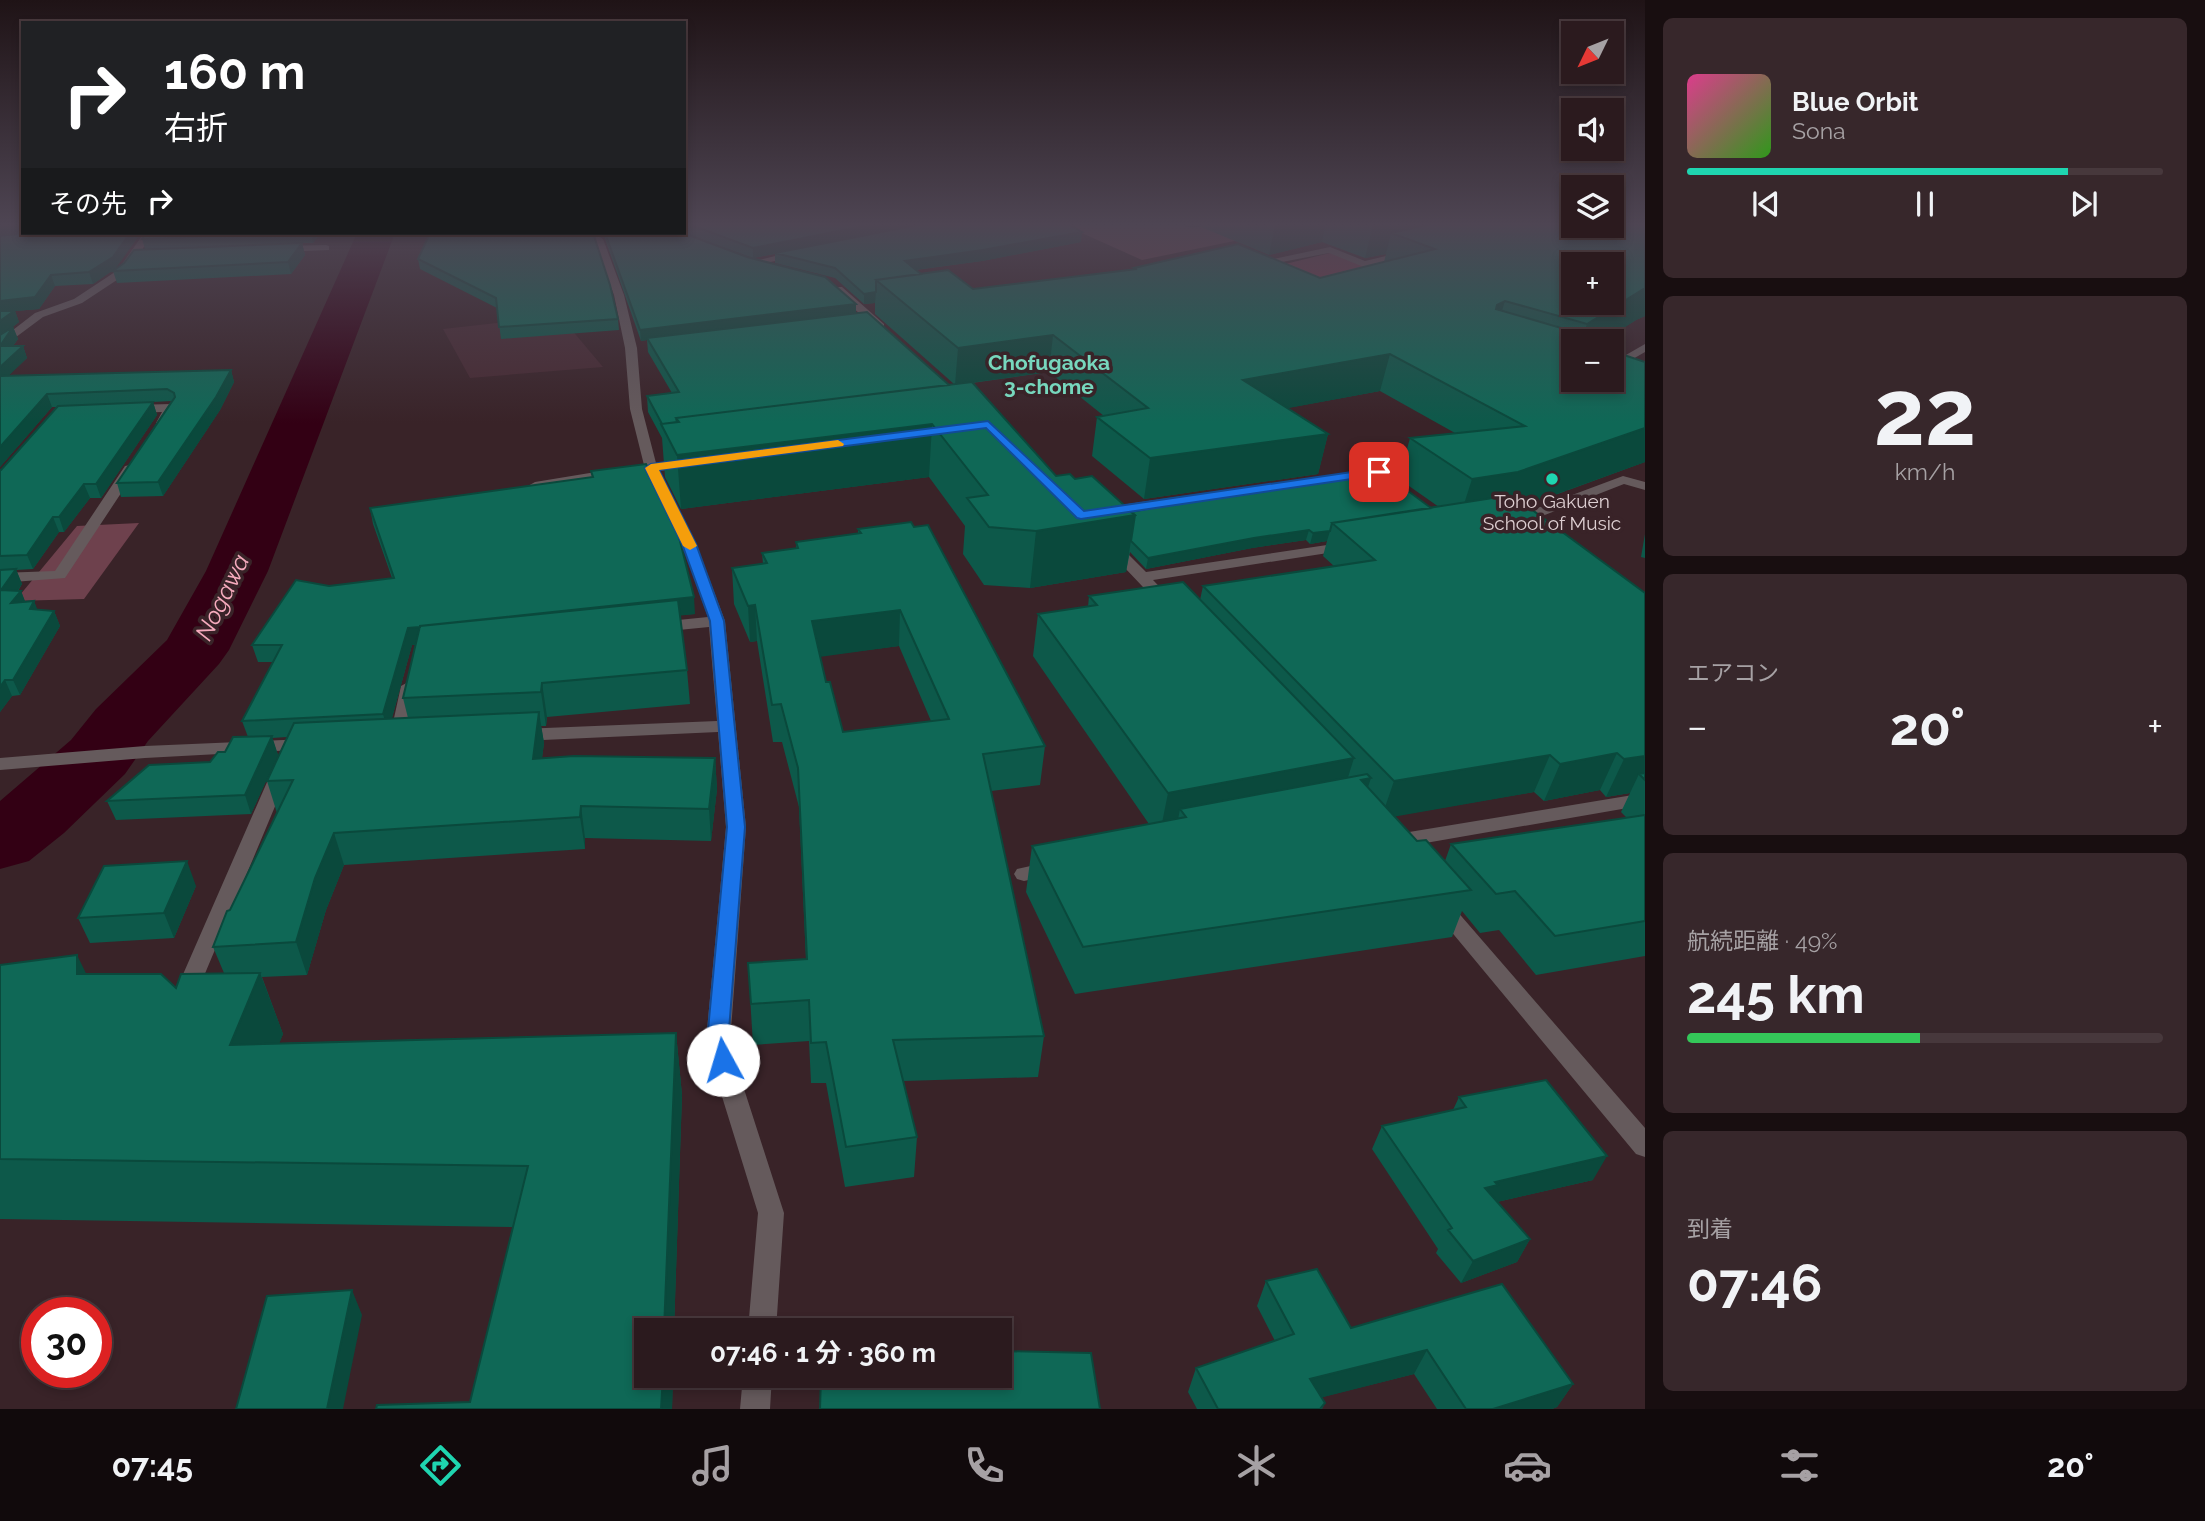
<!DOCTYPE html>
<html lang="ja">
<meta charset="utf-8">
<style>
body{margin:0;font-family:Raleway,"Noto Sans JP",sans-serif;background:#37272b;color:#f1f3f6;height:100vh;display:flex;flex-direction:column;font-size:26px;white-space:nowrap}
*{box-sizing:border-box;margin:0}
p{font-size:23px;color:#a6a1a4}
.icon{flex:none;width:38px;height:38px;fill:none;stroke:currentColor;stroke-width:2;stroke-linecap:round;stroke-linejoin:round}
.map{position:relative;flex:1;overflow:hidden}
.side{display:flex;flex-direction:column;gap:18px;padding:18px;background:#180e10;width:560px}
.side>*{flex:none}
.guide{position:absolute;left:21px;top:21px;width:665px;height:214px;border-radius:0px;box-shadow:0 4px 10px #0003,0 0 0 2px #47383c;background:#202124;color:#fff;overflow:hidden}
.needle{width:46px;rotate:227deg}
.controls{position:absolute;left:1561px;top:21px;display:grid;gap:14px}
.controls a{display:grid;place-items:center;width:63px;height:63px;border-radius:0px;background:#2b1a1e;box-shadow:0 4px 10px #0003,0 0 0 2px #47383c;font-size:35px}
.speed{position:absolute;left:21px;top:1297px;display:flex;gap:14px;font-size:35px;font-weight:700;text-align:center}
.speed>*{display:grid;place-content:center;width:91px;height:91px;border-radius:50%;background:#2b1a1e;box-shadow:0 4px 10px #0003,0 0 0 2px #47383c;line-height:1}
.speed .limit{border:10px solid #d22;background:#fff;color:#111}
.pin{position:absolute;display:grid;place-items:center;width:60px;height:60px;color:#fff;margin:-30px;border-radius:14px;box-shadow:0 4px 10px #0006}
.me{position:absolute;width:77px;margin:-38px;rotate:354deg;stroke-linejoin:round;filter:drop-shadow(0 0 5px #0008)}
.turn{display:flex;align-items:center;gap:24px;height:147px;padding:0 28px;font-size:32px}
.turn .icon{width:91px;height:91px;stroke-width:2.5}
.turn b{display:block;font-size:49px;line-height:60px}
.then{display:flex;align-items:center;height:66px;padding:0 28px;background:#0003;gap:14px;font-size:26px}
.big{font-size:52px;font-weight:700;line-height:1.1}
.side .card{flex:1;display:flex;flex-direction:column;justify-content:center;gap:10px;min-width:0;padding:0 24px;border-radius:10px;background:#37272b}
.side .dial{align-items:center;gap:0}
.dial b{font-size:91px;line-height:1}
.song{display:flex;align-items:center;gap:21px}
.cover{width:84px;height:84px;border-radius:10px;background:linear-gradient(135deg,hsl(330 70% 55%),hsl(110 70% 35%))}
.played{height:7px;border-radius:4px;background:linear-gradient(90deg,#1fd5b0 80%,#47383c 80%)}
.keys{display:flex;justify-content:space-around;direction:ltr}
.heat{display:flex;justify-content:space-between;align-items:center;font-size:38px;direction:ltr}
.charge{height:10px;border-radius:5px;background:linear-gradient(90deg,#34c759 49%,#47383c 0)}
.trip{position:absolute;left:634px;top:1318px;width:378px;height:70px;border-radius:0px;background:#2b1a1e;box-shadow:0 4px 10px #0003,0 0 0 2px #47383c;font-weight:700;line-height:70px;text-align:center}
.dock{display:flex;height:112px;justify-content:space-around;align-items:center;background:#110a0c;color:#a6a1a4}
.dock .icon{width:49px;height:49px}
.dock .on{color:#1fd5b0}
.dock b{font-size:32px;color:#f1f3f6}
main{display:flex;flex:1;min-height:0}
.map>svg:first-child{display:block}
</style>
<main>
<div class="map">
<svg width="1645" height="1409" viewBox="0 0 1645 1409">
<rect width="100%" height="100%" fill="#392328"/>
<path fill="#472a32" d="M560,316L603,367L470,378L443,329Z"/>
<path fill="#6e414d" d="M1064,225H1182C1193,230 1199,226 1210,225C1233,223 1257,224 1278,232L1142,260Z
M139,523L84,599L15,601L77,526Z"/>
<path fill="#743a4b" d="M1330,253L1402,279L1312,303L1241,275Z"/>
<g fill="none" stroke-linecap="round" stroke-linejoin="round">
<path fill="#330014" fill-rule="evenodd" d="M357,233H395L268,571L229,650L219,664L148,741L125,774L64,833L29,861L0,869V801L71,740L96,709L167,640L206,571Z"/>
<path fill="#655a5c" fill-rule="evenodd" d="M144,233H153L126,274L82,303L43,317L0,349V340L35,313L74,299L118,270Z
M598,236L603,239L624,295L637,348L642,409L656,463L686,459L693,463L686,467L659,471L696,544L725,621L746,827L731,1030L735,1061L784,1213L776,1330H748L758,1213L711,1061L707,1030L726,827L718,732L521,741L512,735L521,729L717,721L709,627L658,632L650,627L658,622L708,617L682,544L647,473L637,472L635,469L644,465L630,409L625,348L614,295L593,239Z
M326,245L329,246V250L281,252L276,249L281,246Z
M1330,247L1365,261L1407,251L1412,254L1364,267L1329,253L1255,267L1250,264Z
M796,251L799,252V256L751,266L746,263Z
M834,287H842L884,324V328H876L834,291Z
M1645,344V352L1612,371V363Z
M171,404L177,408L166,426L162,427L156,423L162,412L133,413L127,409L133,405Z
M130,465L137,469L65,578L0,583V573L55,571L125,466Z
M614,469L619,470V476L535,490L528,486L535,482Z
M1623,476L1645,482V490L1624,484L1532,520L1513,523L1506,519L1508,516L1524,513Z
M1183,496L1188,497V503L1107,515L1100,511L1107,507Z
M1111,541L1116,542L1146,572L1347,542L1354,546L1347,550L1153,580L1175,603L1167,608L1161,606L1106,548L1104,545Z
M410,681L419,686L407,741L398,747L389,741L401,686Z
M307,739L313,741L316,745L313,749L145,758L0,770V758L145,746Z
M280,767L289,773L196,995L193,1001L185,1004L177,1001L174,995L271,773Z
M1645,793V805L1391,849L1384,847L1381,842L1384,837L1391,835Z
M1053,861L1060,863L1063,868L1060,873L1024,881L1017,879L1014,874L1017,869Z
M1442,899L1449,902L1645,1128V1157L1636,1154L1435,912L1431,907L1435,902Z
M743,1376H772L770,1409H740Z"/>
</g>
<path fill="#0d594a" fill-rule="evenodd" d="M0,225L116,268L93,284L55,286L39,309L15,311L19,322L10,329L13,327L18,339L13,346H23L27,358L8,376L231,370L234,382L220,410L163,496L121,497L117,483L171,401L153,402L157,415L101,498H90L64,532H59L33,569L16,570L22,584L18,591H21L25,602L34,601L37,610L54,611L60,626L20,695L12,696L0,712V470H1L57,407H52L0,467Z
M684,225H1070L1081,242L982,261L916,270L921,274L973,289L1134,269V268L1320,278L1384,262L1386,254L1365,258L1322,242L1269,255L1196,225H1645V316L1636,320L1603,341H1573L1645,362V462L1525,506L1645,593V956L1536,975L1499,930L1480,933L1462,911L1452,937L1075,994L1026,892L1032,846L1149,824L1033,656L1038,614L1088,607L1089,596L1200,600L1203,586L1335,567L1323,556L1327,541L1310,544L1306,540L1252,548L1146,569L1130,552L1126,572L1030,588L984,585L963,554L965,526L929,477L681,509L665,477L662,438L648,412L647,396L672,393L648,352L647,340L641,341L604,236L594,235L618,319L619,330L501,339L497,308L420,269L418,259L430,233H683L856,313L949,385L954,384L875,314V303L864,304L835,278L775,263V254L753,258L684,233ZM1049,372L1104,416L1097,417L1092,456L1144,499L1318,474L1328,434L1287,408L1380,391L1455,433L1410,438L1399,479L1439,507L1431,508L1160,500L1159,506L1131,512L1075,479L1056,476L972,383ZM1600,790L1606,797L1630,793L1621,812L1627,818L1451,844L1445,861L1417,841L1394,816L1534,792L1544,801Z
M146,233H321L313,243H302L305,255L291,274L117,283L113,271L145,249L142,239Z
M591,471L695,614L680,615L687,670L690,704L547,717L546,726H541L544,743L542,758H715L717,789L711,841L585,838V849L344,865L326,910L307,975L262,977L283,1034L279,1043L676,1033L682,1095L674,1330H646V1376H673L672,1409L470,1402L513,1227L0,1219V965L86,974L176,988L224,973L213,947L277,813L267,781L287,737L272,738L278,755L251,814L116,820L107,801L210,762L248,737L242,721L273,662H258L252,645L329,586L392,578L373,524L370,508L592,477ZM412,645H416L403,698L408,718H392Z
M858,529L1045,746L1040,785L991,791L1044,1036L1038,1077L903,1081L917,1137L914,1177L845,1187L826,1083H811L809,1041L753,1045L748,963L806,960L799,807L782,742H773L757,641L750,642L734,604L732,568L763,564L762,553L796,549V542L858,534ZM899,646L931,721L843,732L826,682L820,656Z
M1645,534V558L1641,557Z
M196,886L174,938L90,943L78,918Z
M1459,1097L1593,1180L1497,1202L1530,1239L1517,1262L1461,1283L1436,1253L1438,1249L1372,1149L1382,1126L1453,1110Z
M1266,1281L1351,1328L1573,1384L1557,1407L1552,1409H1437L1414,1374L1322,1397L1325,1403L1322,1409H1197L1188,1392L1196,1368L1275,1341L1257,1306Z"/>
<path fill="#0a493c" d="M23,225V233L0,237V226Z
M869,225H917L753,258V248Z
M1275,225H1325L1322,242L1269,255Z
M1378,225H1512L1391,233L1386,254L1365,258L1373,226Z
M1082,232L1081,242L982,261L905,271V261Z
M130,233H141L116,268L93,284L89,272Z
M311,233H321L313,243Z
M302,243L305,255L291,274L288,262Z
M51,275L55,286L39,309L15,311L19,322L0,337V301Z
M1645,288V316L1636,320L1603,341H1581L1587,324Z
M876,292L875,303L864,304V294Z
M1505,301L1494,336L1497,305Z
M856,304V315L647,338V340L641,341L640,330Z
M13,327L18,339L4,358L0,346Z
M1053,335L1049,372L955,385L958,348Z
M23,346L27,358L0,384V367Z
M1390,354L1380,391L1235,418L1243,380Z
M231,370L234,382L220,410L163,496L158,482Z
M47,394L52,407L0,467V447Z
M153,402L157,415L101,498L96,484Z
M959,422L932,425L929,477L681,509L677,455L680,441Z
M1645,428V462L1504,513L1459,520L1472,479Z
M1328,434L1318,474L1144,499L1150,458Z
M84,484L90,498L64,532L59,517Z
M1135,515L1126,572L1030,588L1036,531Z
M53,517L59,532L33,569L27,555Z
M1309,530L1306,540L1252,548L1146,569L1148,558L1254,538Z
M1330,531L1327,541L1310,544L1313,533Z
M16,569L22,584L8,605L1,590Z
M21,591L27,606L11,603Z
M694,597L695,614L412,645L388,732L383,714L408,628Z
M34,601L40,616L30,609Z
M755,605L757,641L750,642L748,606Z
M900,610L899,646L812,658V621Z
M54,611L60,626L20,695L13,680Z
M5,680L12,696L0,712V687Z
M542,683L547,717L546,726L541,692Z
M539,712L544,743L538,790L533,759Z
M272,736L278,755L251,814L245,795Z
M1617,753L1600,790L1544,801L1560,764Z
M1550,755L1534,792L1381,819L1394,781Z
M1645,756V780L1639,774L1630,793L1606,797L1624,759Z
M715,758L717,789L711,841L709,809Z
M1354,758L1340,803L1186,817L1180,809L1175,835L1159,838L1168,793Z
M1371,778L1356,823L1361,780Z
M581,806L585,838V849L580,817Z
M334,833L344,865L326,910L307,975L296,942L315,878Z
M187,861L196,886L174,938L164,913Z
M77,955L107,1016L77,974Z
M260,973L283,1034L255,1106L230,1045Z
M676,1033L682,1095L674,1330H664Z
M1607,1156L1593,1180L1488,1204L1485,1188L1495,1182Z
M1530,1239L1517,1262L1461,1283L1473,1261Z
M352,1290L362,1315L343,1409H327Z
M1427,1350L1414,1374L1300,1403L1310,1379Z
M663,1376H673L672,1409H661Z
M1573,1384L1557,1407L1552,1409H1493Z"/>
<path fill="#0f6856" stroke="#0a493c" stroke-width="2" fill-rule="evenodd" d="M691,225H869L753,248Z
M917,225H1070L1082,232L983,250L905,261L921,274L876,280V292L864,294L835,268L775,253Z
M1426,225H1645V288L1587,324L1505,301L1497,305L1496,309L1575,332L1569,336L1584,341H1573V380H1612V351L1645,362V428L1518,472L1472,479L1410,438L1525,426L1390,354L1243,380L1328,434L1150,458L1097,417L1148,408L1053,335L958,348L876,280L948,270L973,289L1137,269L1134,268L1238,244L1320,278L1435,249L1391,233ZM1573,264H1612V303H1573Z
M23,233H130L113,257L89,272L51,275L35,297L0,301V236Z
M146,233H300L142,239Z
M430,233H593L610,285L618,319L499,327L496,298L418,259Z
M605,233H683L747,257L825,277L856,304L640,330Z
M302,243L288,262L113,271L124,263L134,250Z
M0,311H14L0,321Z
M867,312L949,385L676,418L677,422L662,424L647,396L679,392L647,338Z
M13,327L0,346V335Z
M0,346H23L0,367Z
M231,370L216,397L158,482L117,483L175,397L174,393L167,389L47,394L0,447V376Z
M972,382L1056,476L1070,474L1075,479L1092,476L1135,515L1036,531L989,527L967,498L988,495L932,424L677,455L661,424L679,422L676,418Z
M153,402L96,484H84L59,517H53L27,555L0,556V470H1L58,406Z
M646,464L677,529L694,597L420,626V627L408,628L383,714L242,721L282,645H252L296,580L329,586L394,578L370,508L593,477L591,471Z
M1381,471L1431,508L1332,523L1330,531L1313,533L1309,530L1254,538L1148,558L1131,541L1135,515L1131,512L1166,505L1160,500L1336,475Z
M1512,495L1645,593V756L1624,759L1617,753L1560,764L1550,755L1394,781L1203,586L1375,560L1332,523Z
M911,522L914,527L928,525L1045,746L983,754L1044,1036L893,1040L917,1137L846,1147L826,1042L811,1043L809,1000L751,1004L748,963L807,959L798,768L781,704L772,705L755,605L748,606L732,568L767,563L762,553L798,548L796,542L861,533L858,529ZM900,610L949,719L843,732L830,682H826L812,621Z
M16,569L1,590L21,591L11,603L34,601L30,609L54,611L13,680H5L0,687V570Z
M1183,582L1354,758L1168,793L1038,614L1097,605L1089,596Z
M678,600L687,670L542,683L541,692L403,698L420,626Z
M539,712L533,759L574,756L715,758L709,809L581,806L580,817L334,833L315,878L296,942L213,947L227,911L230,910L293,780L267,781L294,723Z
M272,736L245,795L107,801L149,765L210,762L218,752H225L233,737Z
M1645,773V780L1639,774Z
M1367,774L1371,778L1361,780L1417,841L1426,840L1471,890L1083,947L1032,846L1186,817L1180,809Z
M1645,815V921L1555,936L1515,891L1496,894L1451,844Z
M187,861L164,913L78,918L104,866Z
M77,955V974H161L176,988L181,974L260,973L230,1045L676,1033L664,1330H646V1376H663L661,1409H376L377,1405L470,1402L528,1166L0,1159V965Z
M1546,1080L1607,1156L1495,1182L1498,1185L1485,1188L1530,1239L1473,1261L1448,1230L1452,1228L1382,1126L1466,1107L1459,1097Z
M1317,1269L1351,1328L1502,1284L1573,1384L1493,1409H1466L1427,1350L1310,1379L1325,1403L1320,1409H1218L1196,1368L1294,1334L1266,1281Z
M352,1290L327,1409H236L267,1296Z
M999,1351L1091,1353L1100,1409H820L821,1376H999Z"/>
<linearGradient id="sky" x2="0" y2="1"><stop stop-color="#1f1316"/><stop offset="0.53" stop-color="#4e4553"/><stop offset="1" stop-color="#4e4553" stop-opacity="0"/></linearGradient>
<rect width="1645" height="423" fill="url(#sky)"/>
<path fill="#1a73e8" stroke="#114b97" stroke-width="2" d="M988,421L1084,511L1379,468L1385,472L1379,475L1081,519L1077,518L986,428L659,470L696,544L724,621L745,827L729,1030L734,1060L731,1067L723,1069L715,1067L708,1030L727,827L710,621L682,544L645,468L651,464Z"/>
<path fill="#f59e0b" d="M838,440L844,444L843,446L659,470L697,546L690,550L683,546L645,468L651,464Z"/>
<circle fill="#1fd5b0" stroke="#392328" stroke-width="2.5" cx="1552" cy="479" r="7"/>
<g text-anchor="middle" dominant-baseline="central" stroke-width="7" stroke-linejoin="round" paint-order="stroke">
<g font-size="19" fill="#ddced1" stroke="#392328">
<text x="1552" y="501">Toho Gakuen<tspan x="1552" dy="22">School of Music</tspan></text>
</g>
<g font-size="21" font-weight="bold" fill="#77d7bd" stroke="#392328">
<text x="1049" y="362">Chofugaoka<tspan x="1049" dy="24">3-chome</tspan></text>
</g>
<g font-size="24" font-style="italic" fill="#f6abbd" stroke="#392328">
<text transform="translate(222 597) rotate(-64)">Nogawa</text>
</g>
</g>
</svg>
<div class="controls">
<a><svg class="needle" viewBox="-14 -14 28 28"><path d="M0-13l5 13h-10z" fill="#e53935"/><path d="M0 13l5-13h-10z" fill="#a6a1a4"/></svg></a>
<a><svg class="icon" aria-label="sound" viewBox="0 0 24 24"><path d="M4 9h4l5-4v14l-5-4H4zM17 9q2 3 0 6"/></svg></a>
<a><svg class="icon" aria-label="layers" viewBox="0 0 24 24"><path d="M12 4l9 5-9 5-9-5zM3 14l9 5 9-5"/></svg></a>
<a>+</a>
<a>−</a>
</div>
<div class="speed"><div class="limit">30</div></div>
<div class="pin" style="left:1379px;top:472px;background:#d93025"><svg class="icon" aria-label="arrive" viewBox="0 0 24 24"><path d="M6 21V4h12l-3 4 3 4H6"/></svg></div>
<svg class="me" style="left:723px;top:1060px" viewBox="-20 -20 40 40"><circle r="19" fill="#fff"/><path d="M0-13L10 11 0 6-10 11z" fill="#1a73e8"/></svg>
<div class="trip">07:46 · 1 分 · 360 m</div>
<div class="guide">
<div class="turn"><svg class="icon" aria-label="right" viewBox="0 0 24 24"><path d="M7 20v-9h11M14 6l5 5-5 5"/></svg><div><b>160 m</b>右折</div></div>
<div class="then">その先<svg class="icon" aria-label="right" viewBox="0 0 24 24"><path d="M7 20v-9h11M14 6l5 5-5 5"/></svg></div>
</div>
</div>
<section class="side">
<div class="card">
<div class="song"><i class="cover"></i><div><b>Blue Orbit</b><p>Sona</p></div></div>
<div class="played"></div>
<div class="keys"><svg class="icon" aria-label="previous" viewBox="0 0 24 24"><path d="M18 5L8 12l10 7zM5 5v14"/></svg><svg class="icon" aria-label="pause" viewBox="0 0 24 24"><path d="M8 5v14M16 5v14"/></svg><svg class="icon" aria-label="next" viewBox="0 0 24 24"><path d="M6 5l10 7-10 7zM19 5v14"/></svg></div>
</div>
<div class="card dial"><b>22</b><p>km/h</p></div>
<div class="card"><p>エアコン</p>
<div class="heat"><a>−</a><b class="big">20°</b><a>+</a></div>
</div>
<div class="card"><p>航続距離 · 49%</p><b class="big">245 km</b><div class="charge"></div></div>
<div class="card"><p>到着</p><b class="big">07:46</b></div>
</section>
</main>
<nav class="dock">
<b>07:45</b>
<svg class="icon on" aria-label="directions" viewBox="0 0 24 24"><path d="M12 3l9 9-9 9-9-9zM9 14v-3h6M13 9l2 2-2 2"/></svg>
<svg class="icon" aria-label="music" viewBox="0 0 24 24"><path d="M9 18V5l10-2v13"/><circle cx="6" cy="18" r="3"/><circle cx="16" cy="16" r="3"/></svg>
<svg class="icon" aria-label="phone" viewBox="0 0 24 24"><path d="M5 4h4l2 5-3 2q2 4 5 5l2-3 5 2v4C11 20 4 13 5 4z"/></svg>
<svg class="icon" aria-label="climate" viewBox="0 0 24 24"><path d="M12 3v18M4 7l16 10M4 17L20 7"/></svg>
<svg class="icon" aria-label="car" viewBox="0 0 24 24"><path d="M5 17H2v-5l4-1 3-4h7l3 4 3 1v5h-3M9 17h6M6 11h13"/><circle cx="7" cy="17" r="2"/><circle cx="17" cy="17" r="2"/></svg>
<svg class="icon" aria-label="filters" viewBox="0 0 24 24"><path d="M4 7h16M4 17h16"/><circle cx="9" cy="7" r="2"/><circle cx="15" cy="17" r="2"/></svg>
<b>20°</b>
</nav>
